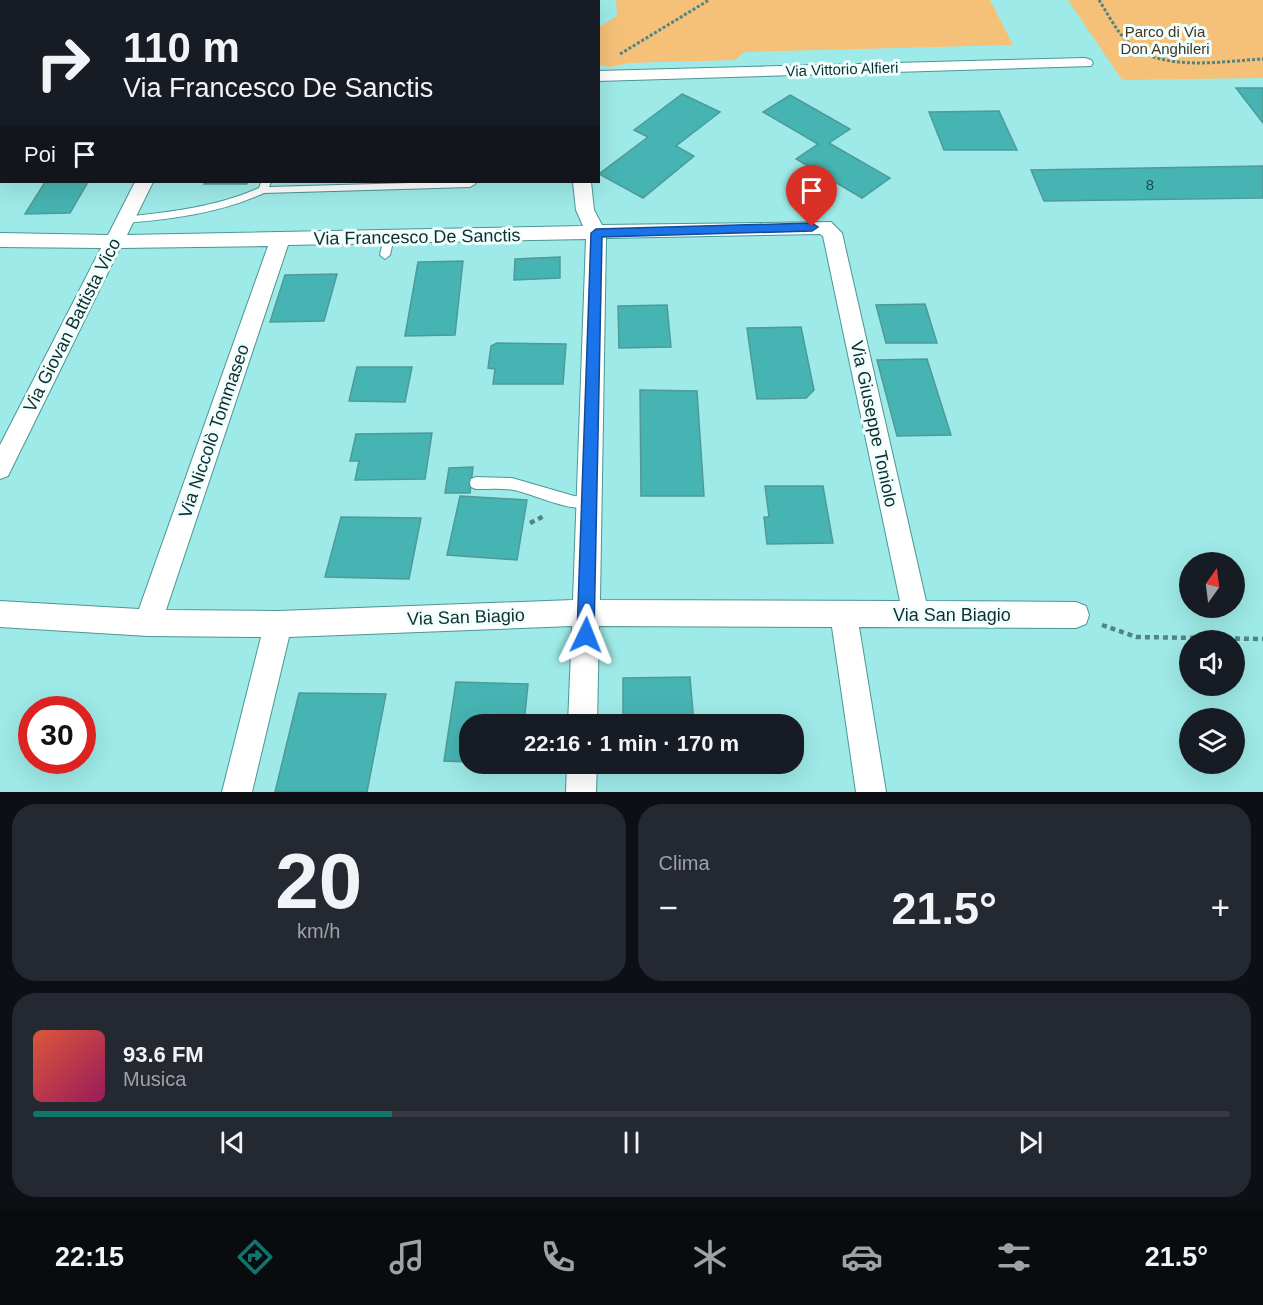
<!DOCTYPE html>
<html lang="it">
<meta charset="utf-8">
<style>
body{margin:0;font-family:Arial,sans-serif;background:#242831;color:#f1f3f6;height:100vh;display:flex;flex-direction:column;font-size:22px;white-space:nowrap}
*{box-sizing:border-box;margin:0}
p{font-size:20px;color:#9ea1a6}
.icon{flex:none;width:33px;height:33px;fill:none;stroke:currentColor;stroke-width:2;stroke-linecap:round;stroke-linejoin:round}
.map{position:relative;height:792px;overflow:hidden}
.side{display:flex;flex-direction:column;gap:12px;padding:12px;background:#0d0f14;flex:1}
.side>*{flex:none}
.hud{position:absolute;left:0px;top:0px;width:600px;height:183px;box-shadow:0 6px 24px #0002;background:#171b24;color:#f1f3f6;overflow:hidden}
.needle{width:39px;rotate:14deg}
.buttons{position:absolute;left:1179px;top:552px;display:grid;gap:12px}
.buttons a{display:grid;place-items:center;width:66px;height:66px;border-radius:50%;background:#171b24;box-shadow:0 6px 24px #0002;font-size:30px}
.speed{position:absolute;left:18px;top:696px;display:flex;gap:12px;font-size:30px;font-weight:700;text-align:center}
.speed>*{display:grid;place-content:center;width:78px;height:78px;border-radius:50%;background:#171b24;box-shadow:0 6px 24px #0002;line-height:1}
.speed .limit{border:9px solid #d22;background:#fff;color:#111}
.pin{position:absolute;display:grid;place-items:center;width:51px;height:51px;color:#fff;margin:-62px -26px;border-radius:50% 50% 50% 0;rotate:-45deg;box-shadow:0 0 6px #0007}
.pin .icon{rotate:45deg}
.me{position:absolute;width:66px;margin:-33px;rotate:2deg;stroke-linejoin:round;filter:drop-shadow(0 0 4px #0008)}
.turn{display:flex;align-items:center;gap:21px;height:126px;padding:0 24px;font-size:27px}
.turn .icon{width:78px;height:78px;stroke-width:2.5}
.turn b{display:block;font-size:42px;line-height:51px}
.then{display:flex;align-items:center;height:57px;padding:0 24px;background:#0003;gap:12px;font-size:22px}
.big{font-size:45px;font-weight:700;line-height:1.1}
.side .card{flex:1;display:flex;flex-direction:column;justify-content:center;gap:9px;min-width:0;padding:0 21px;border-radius:24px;background:#242831}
.side .dial{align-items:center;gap:0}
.dial b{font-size:78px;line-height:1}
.song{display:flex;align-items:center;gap:18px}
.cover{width:72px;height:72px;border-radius:9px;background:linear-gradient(135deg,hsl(10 70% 55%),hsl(330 70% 35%))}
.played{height:6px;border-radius:3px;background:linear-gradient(90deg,#0f766e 30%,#363941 30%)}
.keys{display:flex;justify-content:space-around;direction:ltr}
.heat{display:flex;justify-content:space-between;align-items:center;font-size:33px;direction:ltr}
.side .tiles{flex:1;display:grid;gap:12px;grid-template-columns:1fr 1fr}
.card:last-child{grid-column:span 2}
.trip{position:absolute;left:459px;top:714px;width:345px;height:60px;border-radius:24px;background:#171b24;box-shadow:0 6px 24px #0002;font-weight:700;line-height:60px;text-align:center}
.dock{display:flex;height:96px;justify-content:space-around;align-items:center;background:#090b0e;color:#9ea1a6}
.dock .icon{width:42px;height:42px}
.dock .active{color:#0f766e}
.dock b{font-size:27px;color:#f1f3f6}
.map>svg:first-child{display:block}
</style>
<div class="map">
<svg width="1263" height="792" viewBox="0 0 1263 792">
<rect width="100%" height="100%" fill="#9eeae8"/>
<path fill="#f5c179" d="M616,0H990L1013,45L744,52L735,60L629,63L610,67L599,65V27L617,16Z
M1068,0H1263V78L1122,80Z"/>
<path fill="#46b4b2" stroke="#4f9a98" stroke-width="1.5" d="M424,0H499L501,2H427Z
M1236,88H1263V123Z
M682,94L720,112L676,146L694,156L643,198L599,174L648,137L634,130Z
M790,95L850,129L829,143L890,178L862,198L796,159L818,144L763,112Z
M999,111L1017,150H944L929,112Z
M1263,166V198L1044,201L1031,170Z
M45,182H88L70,213L25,214Z
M205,182H248L247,184H204Z
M560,257V278L514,280L515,259Z
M463,261L455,335L405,336L418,262Z
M337,274L324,321L270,322L285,275Z
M925,304L937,343H886L876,305Z
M667,305L671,347L619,348L618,306Z
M801,327L814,390L806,398L757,399L747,328Z
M497,343L566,344L563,384H493L495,369L488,368L491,346Z
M927,359L951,435L897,436L877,360Z
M357,367H412L405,402L349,401Z
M640,390L697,391L704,496H641Z
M432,433L425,479L355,480L359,461H350L356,434Z
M473,467L470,493H445L449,468Z
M765,486H823L833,543L767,544L764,517H769Z
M460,496L527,500L517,560L447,555Z
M341,517L421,518L409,579L325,577Z
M690,677L694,724H623V678Z
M456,682L528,684L524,724H470V762L444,761Z
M299,693L386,694L367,792H275Z"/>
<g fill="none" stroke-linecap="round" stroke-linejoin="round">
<g stroke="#4b9694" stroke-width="2">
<path id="service" d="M261,182H271L269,187L446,182H475V184L470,187L264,193C220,213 173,219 125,223L120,220L125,217C171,212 216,207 259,188Z
M389,233L394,237L390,255L385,259L380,255L384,237Z
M476,477L512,478L574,496L594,498L596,502L594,506C572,514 537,495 514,490C502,488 488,489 476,489L471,487L470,483L471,479Z"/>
</g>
<g stroke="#4b9694" stroke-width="2">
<path id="minor" d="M11,0H25L10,2Z
M223,0H237L222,2Z
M575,0H589V2H575Z
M0,20H2L0,31Z
M1085,58L1091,60L1093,63L1091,66L598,81V71Z
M135,182H153L127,235L583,226L576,210L573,182H591L594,210L602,225L831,222L842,233L926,601L1076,602L1086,606L1089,615L1086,624L1076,628L859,627L886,792H856L832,627L599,626L597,724H568L572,626L289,637L252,792H222L261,637L148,636L0,627V601L139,609L268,246L120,248L8,476L0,479V445L101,248L0,247V233L108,235ZM820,234L823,236L900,601L600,600L606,238ZM586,239L573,600L278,611L166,610L288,245Z
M567,764H597L596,792H566Z"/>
</g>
<path stroke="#518584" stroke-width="3" stroke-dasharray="3 2" stroke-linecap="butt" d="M1099,0C1108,14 1116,31 1128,42C1161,73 1222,61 1263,59
M620,54L709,0"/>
<path stroke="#518584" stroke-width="4.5" stroke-dasharray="5 4" stroke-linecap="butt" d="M530,523L544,516
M1102,625L1136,637L1263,639"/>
<use href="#service" fill="#fff" fill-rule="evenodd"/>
<use href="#minor" fill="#fff" fill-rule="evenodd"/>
</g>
<path fill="#1a73e8" stroke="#114b97" stroke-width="1.5" d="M812,223L818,227L812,231L602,237L594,635L591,641L586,643L580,641L577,635L591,233L596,229Z"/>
<g text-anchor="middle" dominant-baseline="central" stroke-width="6" stroke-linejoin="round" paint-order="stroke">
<g font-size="15" fill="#453521" stroke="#f0fefd">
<text x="1165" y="31">Parco di Via<tspan x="1165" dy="17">Don Anghileri</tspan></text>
</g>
<g font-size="15" fill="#0f2f2f" stroke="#f0fefd">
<text transform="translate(842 69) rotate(-2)">Via Vittorio Alfieri</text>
</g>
<g font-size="15" fill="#1d5050">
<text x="1150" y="184">8</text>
</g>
<g font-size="18" fill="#0f2f2f" stroke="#f0fefd">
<text transform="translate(417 237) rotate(-1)">Via Francesco De Sanctis</text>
<text transform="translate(72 325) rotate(-63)">Via Giovan Battista Vico</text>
<text transform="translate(874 424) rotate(78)">Via Giuseppe Toniolo</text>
<text transform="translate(214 431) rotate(-71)">Via Niccolò Tommaseo</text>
<text x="952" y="615">Via San Biagio</text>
<text transform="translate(466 617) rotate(-2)">Via San Biagio</text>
</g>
</g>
</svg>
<div class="buttons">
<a><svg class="needle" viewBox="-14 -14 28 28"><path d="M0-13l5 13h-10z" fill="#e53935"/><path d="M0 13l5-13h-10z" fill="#9ea1a6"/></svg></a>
<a><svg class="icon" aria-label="sound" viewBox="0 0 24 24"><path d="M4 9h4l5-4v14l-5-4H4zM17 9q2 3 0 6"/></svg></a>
<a><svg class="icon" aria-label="layers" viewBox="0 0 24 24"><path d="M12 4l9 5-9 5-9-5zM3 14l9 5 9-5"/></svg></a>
</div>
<div class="speed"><div class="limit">30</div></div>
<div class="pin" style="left:812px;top:227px;background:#d93025"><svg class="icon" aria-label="arrive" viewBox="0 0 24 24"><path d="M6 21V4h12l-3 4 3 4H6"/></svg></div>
<svg class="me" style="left:586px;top:635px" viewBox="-20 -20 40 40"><path d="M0-17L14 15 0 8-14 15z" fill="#1a73e8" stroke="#fff" stroke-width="4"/></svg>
<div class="trip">22:16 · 1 min · 170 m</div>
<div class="hud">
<div class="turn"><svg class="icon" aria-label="right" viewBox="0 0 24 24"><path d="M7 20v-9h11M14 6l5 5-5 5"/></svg><div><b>110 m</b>Via Francesco De Sanctis</div></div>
<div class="then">Poi<svg class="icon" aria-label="arrive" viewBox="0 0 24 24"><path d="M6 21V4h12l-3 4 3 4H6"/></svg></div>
</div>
</div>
<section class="side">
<div class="tiles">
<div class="card dial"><b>20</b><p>km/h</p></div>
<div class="card"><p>Clima</p>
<div class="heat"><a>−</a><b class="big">21.5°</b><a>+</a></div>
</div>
<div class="card">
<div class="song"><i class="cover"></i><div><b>93.6 FM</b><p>Musica</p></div></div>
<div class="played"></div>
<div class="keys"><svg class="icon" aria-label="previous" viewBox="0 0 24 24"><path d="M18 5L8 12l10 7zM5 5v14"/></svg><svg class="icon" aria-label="pause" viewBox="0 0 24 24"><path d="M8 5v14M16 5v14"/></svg><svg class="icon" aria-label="next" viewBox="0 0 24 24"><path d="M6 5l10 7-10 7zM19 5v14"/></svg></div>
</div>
</div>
</section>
<nav class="dock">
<b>22:15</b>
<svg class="icon active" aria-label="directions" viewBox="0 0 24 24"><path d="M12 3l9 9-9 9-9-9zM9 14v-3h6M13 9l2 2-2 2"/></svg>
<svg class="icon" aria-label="music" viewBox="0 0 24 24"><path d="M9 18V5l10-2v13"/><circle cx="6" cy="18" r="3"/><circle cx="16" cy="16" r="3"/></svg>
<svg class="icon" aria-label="phone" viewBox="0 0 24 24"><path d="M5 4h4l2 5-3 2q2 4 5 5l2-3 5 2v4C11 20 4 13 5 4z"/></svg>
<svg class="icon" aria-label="climate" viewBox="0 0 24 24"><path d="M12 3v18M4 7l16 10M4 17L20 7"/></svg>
<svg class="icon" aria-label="car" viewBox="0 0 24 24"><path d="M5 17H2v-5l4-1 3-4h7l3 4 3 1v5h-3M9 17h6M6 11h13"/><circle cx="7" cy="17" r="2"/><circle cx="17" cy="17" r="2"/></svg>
<svg class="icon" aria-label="filters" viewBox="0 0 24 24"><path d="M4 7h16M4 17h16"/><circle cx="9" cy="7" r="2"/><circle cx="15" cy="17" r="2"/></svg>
<b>21.5°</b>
</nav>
